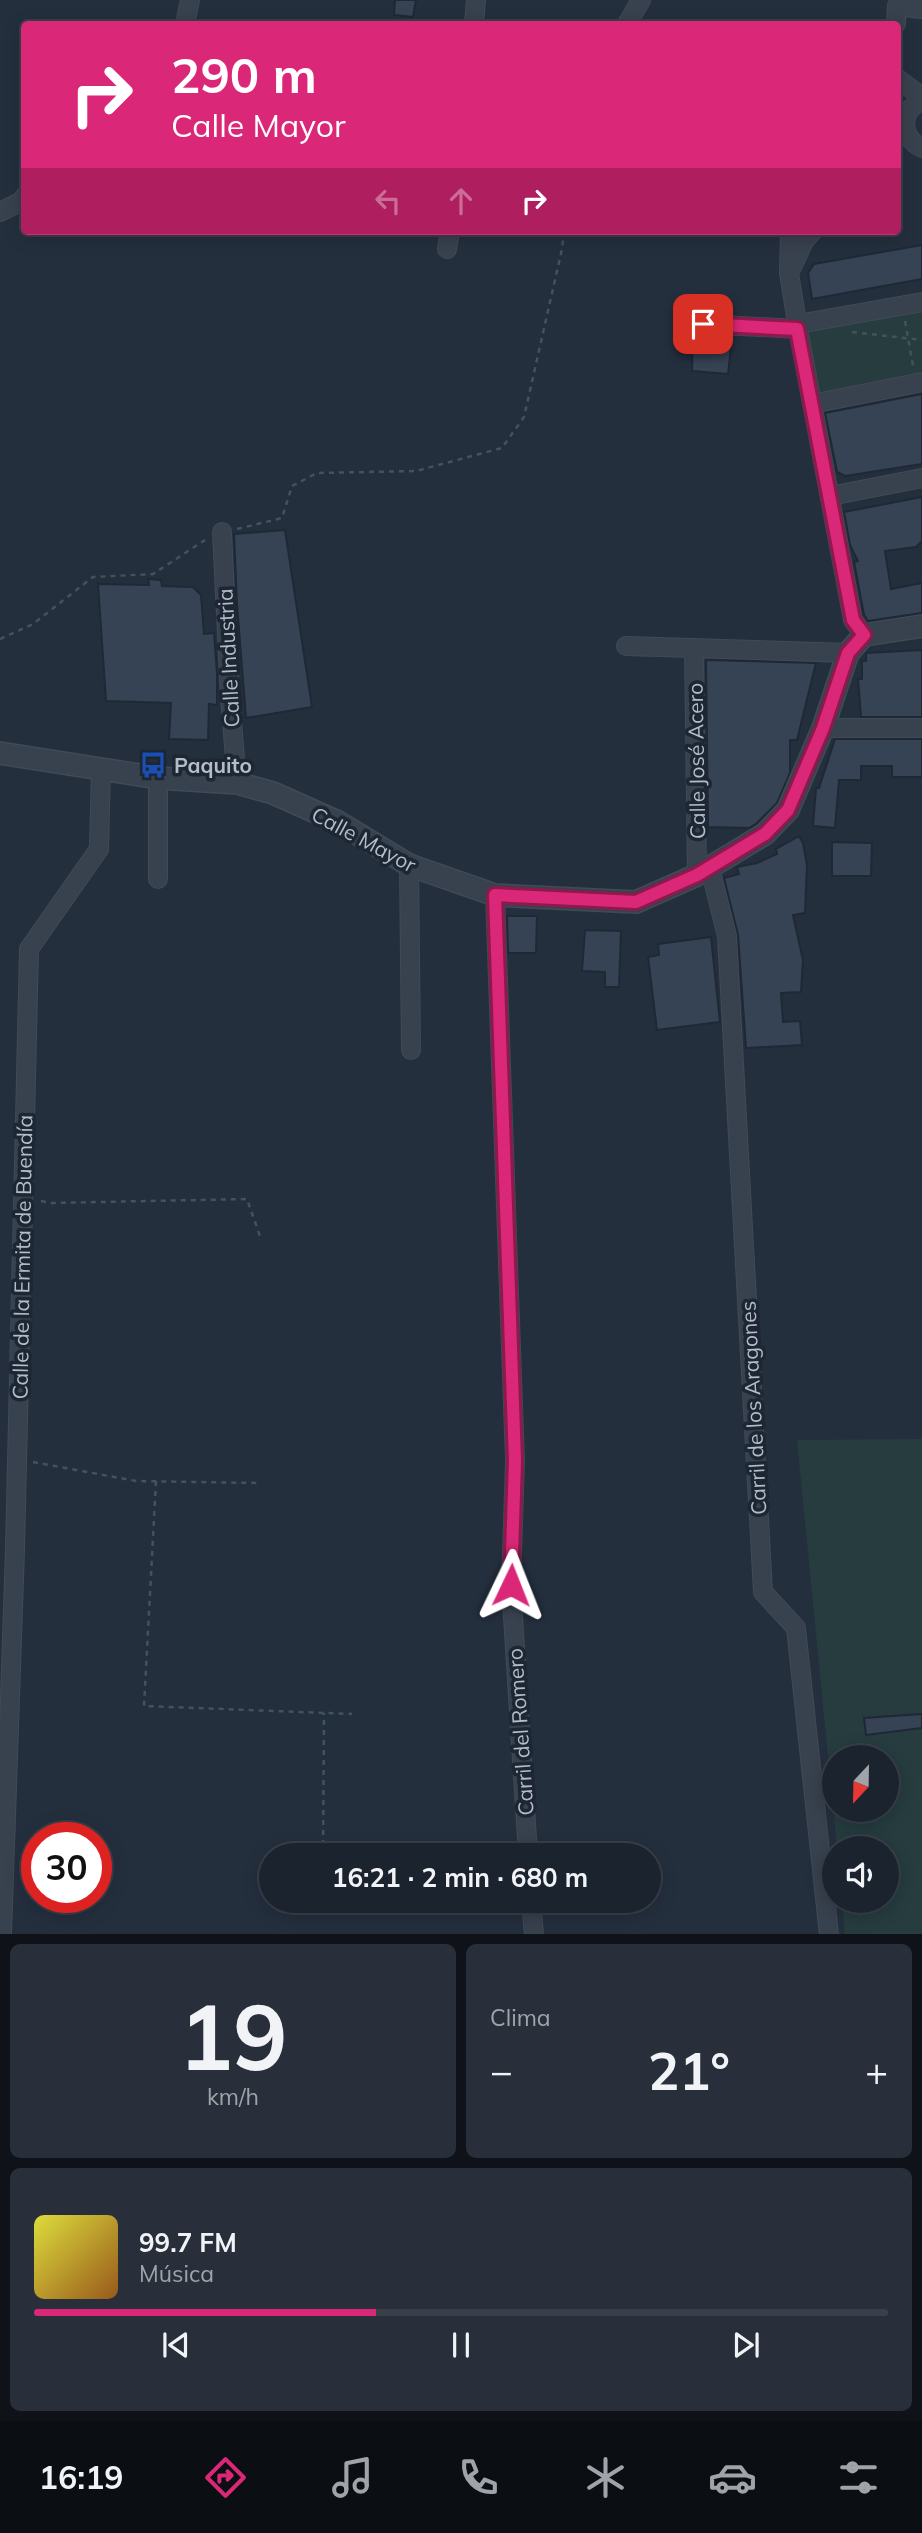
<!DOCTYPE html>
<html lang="es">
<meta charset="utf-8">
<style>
body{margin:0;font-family:Mulish,sans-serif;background:#282f3a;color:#f1f3f6;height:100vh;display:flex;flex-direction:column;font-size:26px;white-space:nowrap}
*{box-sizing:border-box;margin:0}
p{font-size:23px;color:#a0a4aa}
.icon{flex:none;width:38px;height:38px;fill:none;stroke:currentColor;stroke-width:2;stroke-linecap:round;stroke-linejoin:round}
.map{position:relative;height:1934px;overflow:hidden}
.side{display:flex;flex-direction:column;gap:10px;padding:10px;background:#0f1319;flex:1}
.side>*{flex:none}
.top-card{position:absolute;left:21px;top:21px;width:880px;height:214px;border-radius:7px;box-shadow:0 4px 18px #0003,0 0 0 2px #39404a;background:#db2777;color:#fff;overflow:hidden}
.needle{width:46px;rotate:202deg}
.fabs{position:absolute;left:822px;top:1745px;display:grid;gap:14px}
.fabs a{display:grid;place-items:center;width:77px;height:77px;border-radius:50%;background:#1b232e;box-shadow:0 4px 18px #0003,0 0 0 2px #39404a;font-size:35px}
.speed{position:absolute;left:21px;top:1822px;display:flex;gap:14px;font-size:35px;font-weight:700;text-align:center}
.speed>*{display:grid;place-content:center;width:91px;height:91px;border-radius:50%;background:#1b232e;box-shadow:0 4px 18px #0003,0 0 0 2px #39404a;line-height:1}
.speed .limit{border:10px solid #d22;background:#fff;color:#111}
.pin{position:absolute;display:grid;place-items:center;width:60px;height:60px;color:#fff;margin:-30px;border-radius:14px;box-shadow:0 4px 10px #0006}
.me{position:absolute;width:77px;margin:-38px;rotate:2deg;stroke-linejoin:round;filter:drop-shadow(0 0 5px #0008)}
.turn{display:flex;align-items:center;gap:24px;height:147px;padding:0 35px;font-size:32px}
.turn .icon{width:91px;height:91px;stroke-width:2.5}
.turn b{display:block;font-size:49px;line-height:60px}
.lanes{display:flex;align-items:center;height:66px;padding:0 35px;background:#0003;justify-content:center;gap:35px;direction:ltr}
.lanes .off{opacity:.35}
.big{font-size:52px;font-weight:700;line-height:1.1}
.side .widget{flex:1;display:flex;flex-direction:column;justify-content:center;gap:10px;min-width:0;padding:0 24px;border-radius:10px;background:#282f3a}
.side .dial{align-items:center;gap:0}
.dial b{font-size:91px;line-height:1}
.song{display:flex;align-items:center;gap:21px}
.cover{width:84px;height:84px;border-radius:10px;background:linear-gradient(135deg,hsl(60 70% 55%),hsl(30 70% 35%))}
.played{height:7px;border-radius:4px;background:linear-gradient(90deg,#db2777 40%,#39404a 40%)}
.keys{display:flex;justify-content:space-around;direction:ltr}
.heat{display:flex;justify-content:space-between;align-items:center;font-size:38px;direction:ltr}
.side .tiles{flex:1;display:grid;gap:10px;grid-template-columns:1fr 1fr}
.widget:last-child{grid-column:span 2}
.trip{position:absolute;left:259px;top:1843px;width:402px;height:70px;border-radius:35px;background:#1b232e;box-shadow:0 4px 18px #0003,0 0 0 2px #39404a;font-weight:700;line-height:70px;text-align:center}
.menu{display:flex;height:112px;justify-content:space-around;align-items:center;background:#0b0e12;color:#a0a4aa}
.menu .icon{width:49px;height:49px}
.menu .selected{color:#db2777}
.menu b{font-size:32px;color:#f1f3f6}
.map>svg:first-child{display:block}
</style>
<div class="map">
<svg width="922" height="1935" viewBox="0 0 922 1935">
<rect width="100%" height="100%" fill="#242f3e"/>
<path fill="#263c3f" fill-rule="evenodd" d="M922,303V382L813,403L799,324Z
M922,1439V1934H845L842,1901L887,1900V1848H837L797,1440ZM835,1757H887V1810H835Z"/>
<path fill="#364354" stroke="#1f2835" stroke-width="2" d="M395,0H416L413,17L394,15Z
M922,245V279L812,299L808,273L814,264Z
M693,330L702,335L732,337L728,374L692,371Z
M922,394V464L845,476L837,472L825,413Z
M922,497V541L916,547L885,551L891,589L922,583V613L868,621L864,615L854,562L858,561L850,545L844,512Z
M285,530L312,707L246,718L237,604L234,534Z
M148,579L161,580L162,586L193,587L201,595L204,634L214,633L217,673V705L209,704L208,740L169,739L171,703L106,701L98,584L149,585Z
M922,650V717H861L858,679H862V661H866V653Z
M706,660L816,663L797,740H790V773L777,803L757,823L749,828L708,827Z
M835,739H922V777H892V766H861V780H839L835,828L813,826L816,788H819Z
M799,836L803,843L807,865L805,913L793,915L803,960L801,992L781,993L783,1022L800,1021L802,1045L746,1048L738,935L724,878L739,874L737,867L757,863L777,854L776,849Z
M832,842L872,843L871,876H832Z
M507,916H537L536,953H508Z
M585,930L621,931L619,987H605V972L582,971Z
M711,937L720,1022L657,1030L648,957L659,955L658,944Z
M922,1714V1728L866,1735L864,1718Z"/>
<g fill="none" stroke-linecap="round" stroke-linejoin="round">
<g stroke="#414a57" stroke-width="20">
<path id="minor" d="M185,24L190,0
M474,24L476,0
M627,24L641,0
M896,24L897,6L922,9
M898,79L922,97
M922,101C899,110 900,138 922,148
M0,212L22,201L24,197
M790,231L789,273L798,329L853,620L864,635
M447,249L450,231
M792,267L804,241L813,231
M703,324L798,329
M798,324L922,302
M812,404L922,382
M830,496L922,478
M222,532L230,697L237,783
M626,646L848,653
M694,648L697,875
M823,728H922
M158,778V879
M409,865L411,1050
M710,868L727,936L763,1592L796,1628L829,1935
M495,895L515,1461L511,1585L528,1855
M531,1900L534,1935
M2,1935L15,1549L29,949L99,849L101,768"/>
</g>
<g stroke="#414a57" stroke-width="24">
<path id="tertiary" d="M0,753L158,778L237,783L273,793L338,822L409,865L495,895L636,902L697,875L765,834L788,810L823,728L848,653L864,635L922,626"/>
</g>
<path stroke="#3f5557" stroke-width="2.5" stroke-dasharray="5 5" stroke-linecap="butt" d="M905,321L913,366
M852,332L922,340
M237,529L282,518L292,486L317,473L416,471L502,448L524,417L562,249L564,231
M0,639L33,624L93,577L153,574L205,540
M41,1201L51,1203L247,1199L261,1239
M33,1462L136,1481L259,1483
M156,1481L144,1706L352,1714
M323,1855L324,1713"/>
<use href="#minor" stroke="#38414e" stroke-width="18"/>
<use href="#tertiary" stroke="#38414e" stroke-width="21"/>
</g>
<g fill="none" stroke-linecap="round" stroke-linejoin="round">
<g stroke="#8e194d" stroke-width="18">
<path id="route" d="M511,1585L515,1461L495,895L636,902L697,875L765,834L788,810L823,728L848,653L864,635L853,620L797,329L703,324"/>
</g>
<use href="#route" stroke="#db2777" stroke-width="12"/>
</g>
<defs>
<g id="bus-bare" transform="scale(2.1)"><path d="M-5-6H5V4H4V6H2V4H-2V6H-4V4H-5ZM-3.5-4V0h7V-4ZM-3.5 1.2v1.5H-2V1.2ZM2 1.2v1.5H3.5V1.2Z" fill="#1a4fb4" stroke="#1d2633" stroke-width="2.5" paint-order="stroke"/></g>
</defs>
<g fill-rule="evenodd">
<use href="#bus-bare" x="153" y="765"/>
</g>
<g text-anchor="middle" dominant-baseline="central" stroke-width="7" stroke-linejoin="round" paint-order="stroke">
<g font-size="21" fill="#b4bcc9" stroke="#1d2633">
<text transform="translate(228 658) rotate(-93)">Calle Industria</text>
<text transform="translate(696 761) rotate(-91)">Calle José Acero</text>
<text transform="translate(364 839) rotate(28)">Calle Mayor</text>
<text transform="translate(22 1257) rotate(-89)">Calle de la Ermita de Buendía</text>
<text transform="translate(753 1408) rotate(-93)">Carril de los Aragones</text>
<text transform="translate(520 1732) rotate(-94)">Carril del Romero</text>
</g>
<g font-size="21" font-weight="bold" fill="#b4bcc9" stroke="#1d2633" text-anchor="start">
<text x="174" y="765">Paquito</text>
</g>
</g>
</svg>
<div class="fabs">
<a><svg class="needle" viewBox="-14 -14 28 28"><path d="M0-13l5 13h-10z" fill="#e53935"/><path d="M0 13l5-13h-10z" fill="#a0a4aa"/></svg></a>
<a><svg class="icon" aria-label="sound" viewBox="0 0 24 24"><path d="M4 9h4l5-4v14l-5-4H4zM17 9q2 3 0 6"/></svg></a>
</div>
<div class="speed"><div class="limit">30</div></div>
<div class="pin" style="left:703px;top:324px;background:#d93025"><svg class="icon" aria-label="arrive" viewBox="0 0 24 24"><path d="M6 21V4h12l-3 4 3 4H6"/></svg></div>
<svg class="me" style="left:511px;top:1585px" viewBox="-20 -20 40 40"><path d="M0-17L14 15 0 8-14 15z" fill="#db2777" stroke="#fff" stroke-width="4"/></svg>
<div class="trip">16:21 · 2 min · 680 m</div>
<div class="top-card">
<div class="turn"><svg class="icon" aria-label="right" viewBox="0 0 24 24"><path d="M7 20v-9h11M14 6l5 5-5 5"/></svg><div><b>290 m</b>Calle Mayor</div></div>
<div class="lanes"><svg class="icon off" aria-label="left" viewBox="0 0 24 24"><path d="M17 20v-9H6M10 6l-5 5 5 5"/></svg><svg class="icon off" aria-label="ahead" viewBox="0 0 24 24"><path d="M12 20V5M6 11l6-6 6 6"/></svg><svg class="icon" aria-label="right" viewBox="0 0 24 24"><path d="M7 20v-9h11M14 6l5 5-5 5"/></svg></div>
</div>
</div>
<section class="side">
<div class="tiles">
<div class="widget dial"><b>19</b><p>km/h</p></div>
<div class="widget"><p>Clima</p>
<div class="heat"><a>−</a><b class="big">21°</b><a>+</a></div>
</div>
<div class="widget">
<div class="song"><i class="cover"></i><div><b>99.7 FM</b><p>Música</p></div></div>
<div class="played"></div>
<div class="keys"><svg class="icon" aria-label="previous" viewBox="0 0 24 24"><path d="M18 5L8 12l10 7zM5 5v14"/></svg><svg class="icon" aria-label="pause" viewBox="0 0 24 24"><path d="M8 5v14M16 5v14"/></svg><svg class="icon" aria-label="next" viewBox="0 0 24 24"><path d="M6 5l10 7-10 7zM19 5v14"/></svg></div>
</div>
</div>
</section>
<nav class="menu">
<b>16:19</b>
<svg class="icon selected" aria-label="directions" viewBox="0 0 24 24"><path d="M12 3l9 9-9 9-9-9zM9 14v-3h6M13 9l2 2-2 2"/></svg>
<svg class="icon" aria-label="music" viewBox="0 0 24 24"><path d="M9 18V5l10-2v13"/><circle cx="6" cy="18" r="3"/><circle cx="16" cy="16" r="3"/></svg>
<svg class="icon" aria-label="phone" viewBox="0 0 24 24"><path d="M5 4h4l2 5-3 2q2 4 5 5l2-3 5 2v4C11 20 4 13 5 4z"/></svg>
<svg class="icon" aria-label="climate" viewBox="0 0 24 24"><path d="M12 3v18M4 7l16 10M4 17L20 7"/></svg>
<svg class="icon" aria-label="car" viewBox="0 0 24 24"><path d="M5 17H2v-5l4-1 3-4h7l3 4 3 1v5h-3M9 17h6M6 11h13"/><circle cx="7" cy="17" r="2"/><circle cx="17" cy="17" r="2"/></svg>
<svg class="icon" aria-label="filters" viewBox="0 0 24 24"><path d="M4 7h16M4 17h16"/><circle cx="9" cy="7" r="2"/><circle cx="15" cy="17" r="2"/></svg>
</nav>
